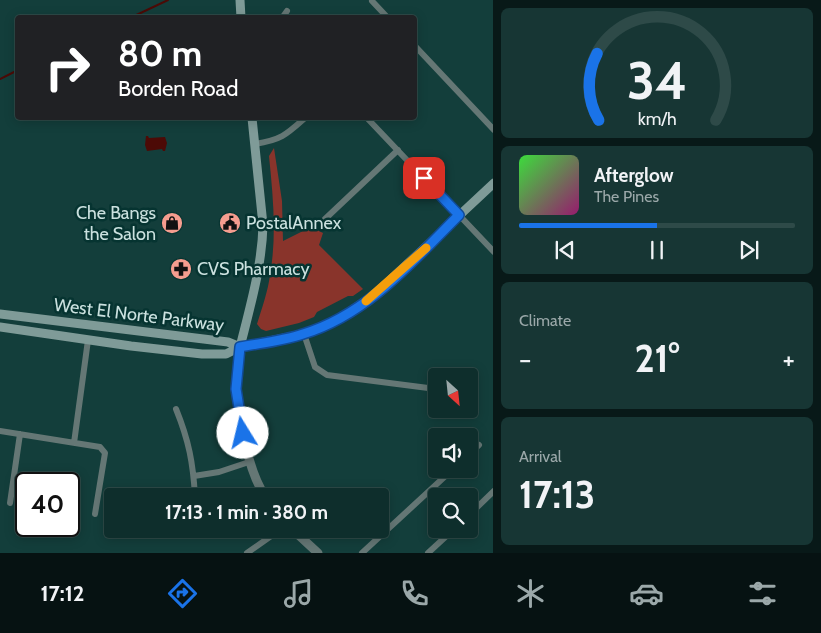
<!DOCTYPE html>
<meta charset="utf-8">
<style>
body{margin:0;font-family:Cabin,sans-serif;background:#173634;color:#f1f3f6;height:100vh;display:flex;flex-direction:column;font-size:19px;white-space:nowrap}
*{box-sizing:border-box;margin:0}
p{font-size:16px;color:#9ba8a9}
.icon{flex:none;width:28px;height:28px;fill:none;stroke:currentColor;stroke-width:2;stroke-linecap:round;stroke-linejoin:round}
.map{position:relative;flex:1;overflow:hidden}
.sheet{display:flex;flex-direction:column;gap:8px;padding:8px;background:#081918;width:328px}
.sheet>*{flex:none}
.hud{position:absolute;left:15px;top:15px;width:402px;height:105px;border-radius:5px;box-shadow:0 2px 12px #0003,0 0 0 1px #2e4a48;background:#202124;color:#fff;overflow:hidden}
.needle{width:32px;rotate:153deg}
.controls{position:absolute;left:428px;top:368px;display:grid;gap:10px}
.controls a{display:grid;place-items:center;width:50px;height:50px;border-radius:5px;background:#0e2e2c;box-shadow:0 2px 12px #0003,0 0 0 1px #2e4a48;font-size:25px}
.speed{position:absolute;left:15px;top:472px;display:flex;gap:10px;font-size:25px;font-weight:700;text-align:center}
.speed>*{display:grid;place-content:center;width:65px;height:65px;border-radius:50%;background:#0e2e2c;box-shadow:0 2px 12px #0003,0 0 0 1px #2e4a48;line-height:1}
.speed .limit{border:2px solid #111;border-radius:8px;background:#fff;color:#111}
.pin{position:absolute;display:grid;place-items:center;width:42px;height:42px;color:#fff;margin:-21px;border-radius:10px;box-shadow:0 2px 8px #0006}
.me{position:absolute;width:55px;margin:-28px;rotate:351deg;stroke-linejoin:round;filter:drop-shadow(0 0 4px #0008)}
.turn{display:flex;align-items:center;gap:18px;height:105px;padding:0 20px;font-size:22px}
.turn .icon{width:65px;height:65px;stroke-width:2.5}
.turn b{display:block;font-size:35px;line-height:42px}
.big{font-size:38px;font-weight:700;line-height:1.1}
.sheet .tile{flex:1;display:flex;flex-direction:column;justify-content:center;gap:8px;min-width:0;padding:0 18px;border-radius:8px;background:#173634}
.sheet .dial{align-items:center;gap:0}
.dial svg{height:130px;overflow:visible;fill:none;stroke:#2e4a48;stroke-width:7;stroke-linecap:round;text-anchor:middle}
.dial text{fill:#f1f3f6;stroke:none}
.song{display:flex;align-items:center;gap:15px}
.cover{width:60px;height:60px;border-radius:8px;background:linear-gradient(135deg,hsl(120 70% 55%),hsl(320 70% 35%))}
.played{height:5px;border-radius:2px;background:linear-gradient(90deg,#1a73e8 50%,#2e4a48 50%)}
.keys{display:flex;justify-content:space-around;direction:ltr}
.heat{display:flex;justify-content:space-between;align-items:center;font-size:28px;direction:ltr}
.trip{position:absolute;left:104px;top:488px;width:285px;height:50px;border-radius:5px;background:#0e2e2c;box-shadow:0 2px 12px #0003,0 0 0 1px #2e4a48;font-weight:700;line-height:50px;text-align:center}
.tab-bar{display:flex;height:80px;justify-content:space-around;align-items:center;background:#061212;color:#9ba8a9}
.tab-bar .icon{width:35px;height:35px}
.tab-bar .on{color:#1a73e8}
.tab-bar b{font-size:22px;color:#f1f3f6}
main{display:flex;flex:1;min-height:0}
.map>svg:first-child{display:block}
</style>
<main>
<div class="map">
<svg width="494" height="553" viewBox="0 0 494 553">
<rect width="100%" height="100%" fill="#133e3b"/>
<path fill="#89342b" d="M274,148L282,201L283,241L313,226L315,229L323,233L319,245L363,289L353,296H348L317,312L314,317L299,323L266,331L261,329L257,324C262,308 268,291 270,275C277,235 273,196 269,156Z"/>
<path fill="#4c0a06" d="M146,136H148L149,138L165,137L167,143L165,151H163L162,149L147,151L145,145Z"/>
<g fill="none" stroke-linecap="round" stroke-linejoin="round">
<path stroke="#4c0a06" stroke-width="2" d="M130,18L168,0
M0,79L18,70"/>
<path stroke="#657775" stroke-width="6" d="M372,1L388,18
M282,18L287,11
M415,46L494,130
M367,118L494,252
M255,144C281,140 286,135 305,118
M325,219L398,150
M304,334L315,367L327,375L436,389
M176,409C189,441 193,463 195,496
M0,431L100,447L105,453L95,514
M74,443L88,340
M469,454L479,445
M194,476L219,472L249,462
M10,503L20,434
M469,515L494,491
M247,553L281,529
M362,553L453,469
M428,553L454,529"/>
<path stroke="#657775" stroke-width="9" d="M240,347C238,361 236,375 237,389C239,420 248,471 265,496
M292,529L318,553"/>
<path stroke="#7f9b98" stroke-width="9" d="M240,0L241,18
M0,314L228,342L240,347
M0,327L131,346L202,354H226L240,347L304,334L340,318L373,296L494,183
M240,347C250,307 262,266 263,225L252,118"/>
</g>
<g fill="none" stroke-linecap="round" stroke-linejoin="round">
<g stroke="#114b97" stroke-width="12">
<path id="route" d="M243,433L236,389L240,347C261,343 283,341 303,334C367,315 414,260 459,215L424,178"/>
</g>
<use href="#route" stroke="#1a73e8" stroke-width="9"/>
<path stroke="#f59e0b" stroke-width="9" d="M366,301L426,248"/>
</g>
<defs>
<g id="shop-disc" transform="scale(1.125)"><circle r="9.5" fill="#f59d8f" stroke="#063431"/><path d="M-5-2.5h2.3a2.7 3.5 0 0 1 5.4 0H5L5.5 6h-11ZM-1.5-2.5h3a1.5 2.3 0 0 0-3 0Z" fill="#111"/></g>
<g id="civic-disc" transform="scale(1.125)"><circle r="9.5" fill="#f59d8f" stroke="#063431"/><path d="M-.6-6.5H3V-4.5H.6V-3L4-1V1h2V6H-6V1h2V-1L-.6-3ZM-1.2 2.5V6h2.4V2.5Z" fill="#111"/></g>
<g id="pharmacy-disc" transform="scale(1.125)"><circle r="9.5" fill="#f59d8f" stroke="#063431"/><path d="M-2-6h4v4h4v4h-4v4h-4v-4h-4v-4h4Z" fill="#111"/></g>
</defs>
<g fill-rule="evenodd">
<use href="#shop-disc" x="172" y="223"/>
<use href="#civic-disc" x="230" y="223"/>
<use href="#pharmacy-disc" x="181" y="269"/>
</g>
<g text-anchor="middle" dominant-baseline="central" stroke-width="5" stroke-linejoin="round" paint-order="stroke">
<g font-size="18" fill="#cbe1df" stroke="#063431" text-anchor="start">
<text x="156" y="213" text-anchor="end">Che Bangs<tspan x="156" dy="21">the Salon</tspan></text>
<text x="246" y="223">PostalAnnex</text>
<text x="197" y="269">CVS Pharmacy</text>
</g>
<g font-size="18" fill="#cbe1df" stroke="#063431">
<text transform="translate(139 315) rotate(7)">West El Norte Parkway</text>
</g>
</g>
</svg>
<div class="controls">
<a><svg class="needle" viewBox="-14 -14 28 28"><path d="M0-13l5 13h-10z" fill="#e53935"/><path d="M0 13l5-13h-10z" fill="#9ba8a9"/></svg></a>
<a><svg class="icon" aria-label="sound" viewBox="0 0 24 24"><path d="M4 9h4l5-4v14l-5-4H4zM17 9q2 3 0 6"/></svg></a>
<a><svg class="icon" aria-label="search" viewBox="0 0 24 24"><circle cx="10" cy="10" r="6"/><path d="M15 15l6 6"/></svg></a>
</div>
<div class="speed"><div class="limit">40</div></div>
<div class="pin" style="left:424px;top:178px;background:#d93025"><svg class="icon" aria-label="arrive" viewBox="0 0 24 24"><path d="M6 21V4h12l-3 4 3 4H6"/></svg></div>
<svg class="me" style="left:243px;top:433px" viewBox="-20 -20 40 40"><circle r="19" fill="#fff"/><path d="M0-13L10 11 0 6-10 11z" fill="#1a73e8"/></svg>
<div class="trip">17:13 · 1 min · 380 m</div>
<div class="hud">
<div class="turn"><svg class="icon" aria-label="right" viewBox="0 0 24 24"><path d="M7 20v-9h11M14 6l5 5-5 5"/></svg><div><b>80 m</b>Borden Road</div></div>
</div>
</div>
<section class="sheet">
<div class="tile dial"><svg viewBox="0 0 100 80">
<path d="M14 69A42 42 0 1 1 86 69"/>
<path d="M14 69A42 42 0 0 1 13 28" stroke="#1a73e8"/>
<text x="50" y="56" font-size="32" font-weight="700">34</text>
<text x="50" y="72" font-size="11">km/h</text>
</svg></div>
<div class="tile">
<div class="song"><i class="cover"></i><div><b>Afterglow</b><p>The Pines</p></div></div>
<div class="played"></div>
<div class="keys"><svg class="icon" aria-label="previous" viewBox="0 0 24 24"><path d="M18 5L8 12l10 7zM5 5v14"/></svg><svg class="icon" aria-label="pause" viewBox="0 0 24 24"><path d="M8 5v14M16 5v14"/></svg><svg class="icon" aria-label="next" viewBox="0 0 24 24"><path d="M6 5l10 7-10 7zM19 5v14"/></svg></div>
</div>
<div class="tile"><p>Climate</p>
<div class="heat"><a>−</a><b class="big">21°</b><a>+</a></div>
</div>
<div class="tile"><p>Arrival</p><b class="big">17:13</b></div>
</section>
</main>
<nav class="tab-bar">
<b>17:12</b>
<svg class="icon on" aria-label="directions" viewBox="0 0 24 24"><path d="M12 3l9 9-9 9-9-9zM9 14v-3h6M13 9l2 2-2 2"/></svg>
<svg class="icon" aria-label="music" viewBox="0 0 24 24"><path d="M9 18V5l10-2v13"/><circle cx="6" cy="18" r="3"/><circle cx="16" cy="16" r="3"/></svg>
<svg class="icon" aria-label="phone" viewBox="0 0 24 24"><path d="M5 4h4l2 5-3 2q2 4 5 5l2-3 5 2v4C11 20 4 13 5 4z"/></svg>
<svg class="icon" aria-label="climate" viewBox="0 0 24 24"><path d="M12 3v18M4 7l16 10M4 17L20 7"/></svg>
<svg class="icon" aria-label="car" viewBox="0 0 24 24"><path d="M5 17H2v-5l4-1 3-4h7l3 4 3 1v5h-3M9 17h6M6 11h13"/><circle cx="7" cy="17" r="2"/><circle cx="17" cy="17" r="2"/></svg>
<svg class="icon" aria-label="filters" viewBox="0 0 24 24"><path d="M4 7h16M4 17h16"/><circle cx="9" cy="7" r="2"/><circle cx="15" cy="17" r="2"/></svg>
</nav>
